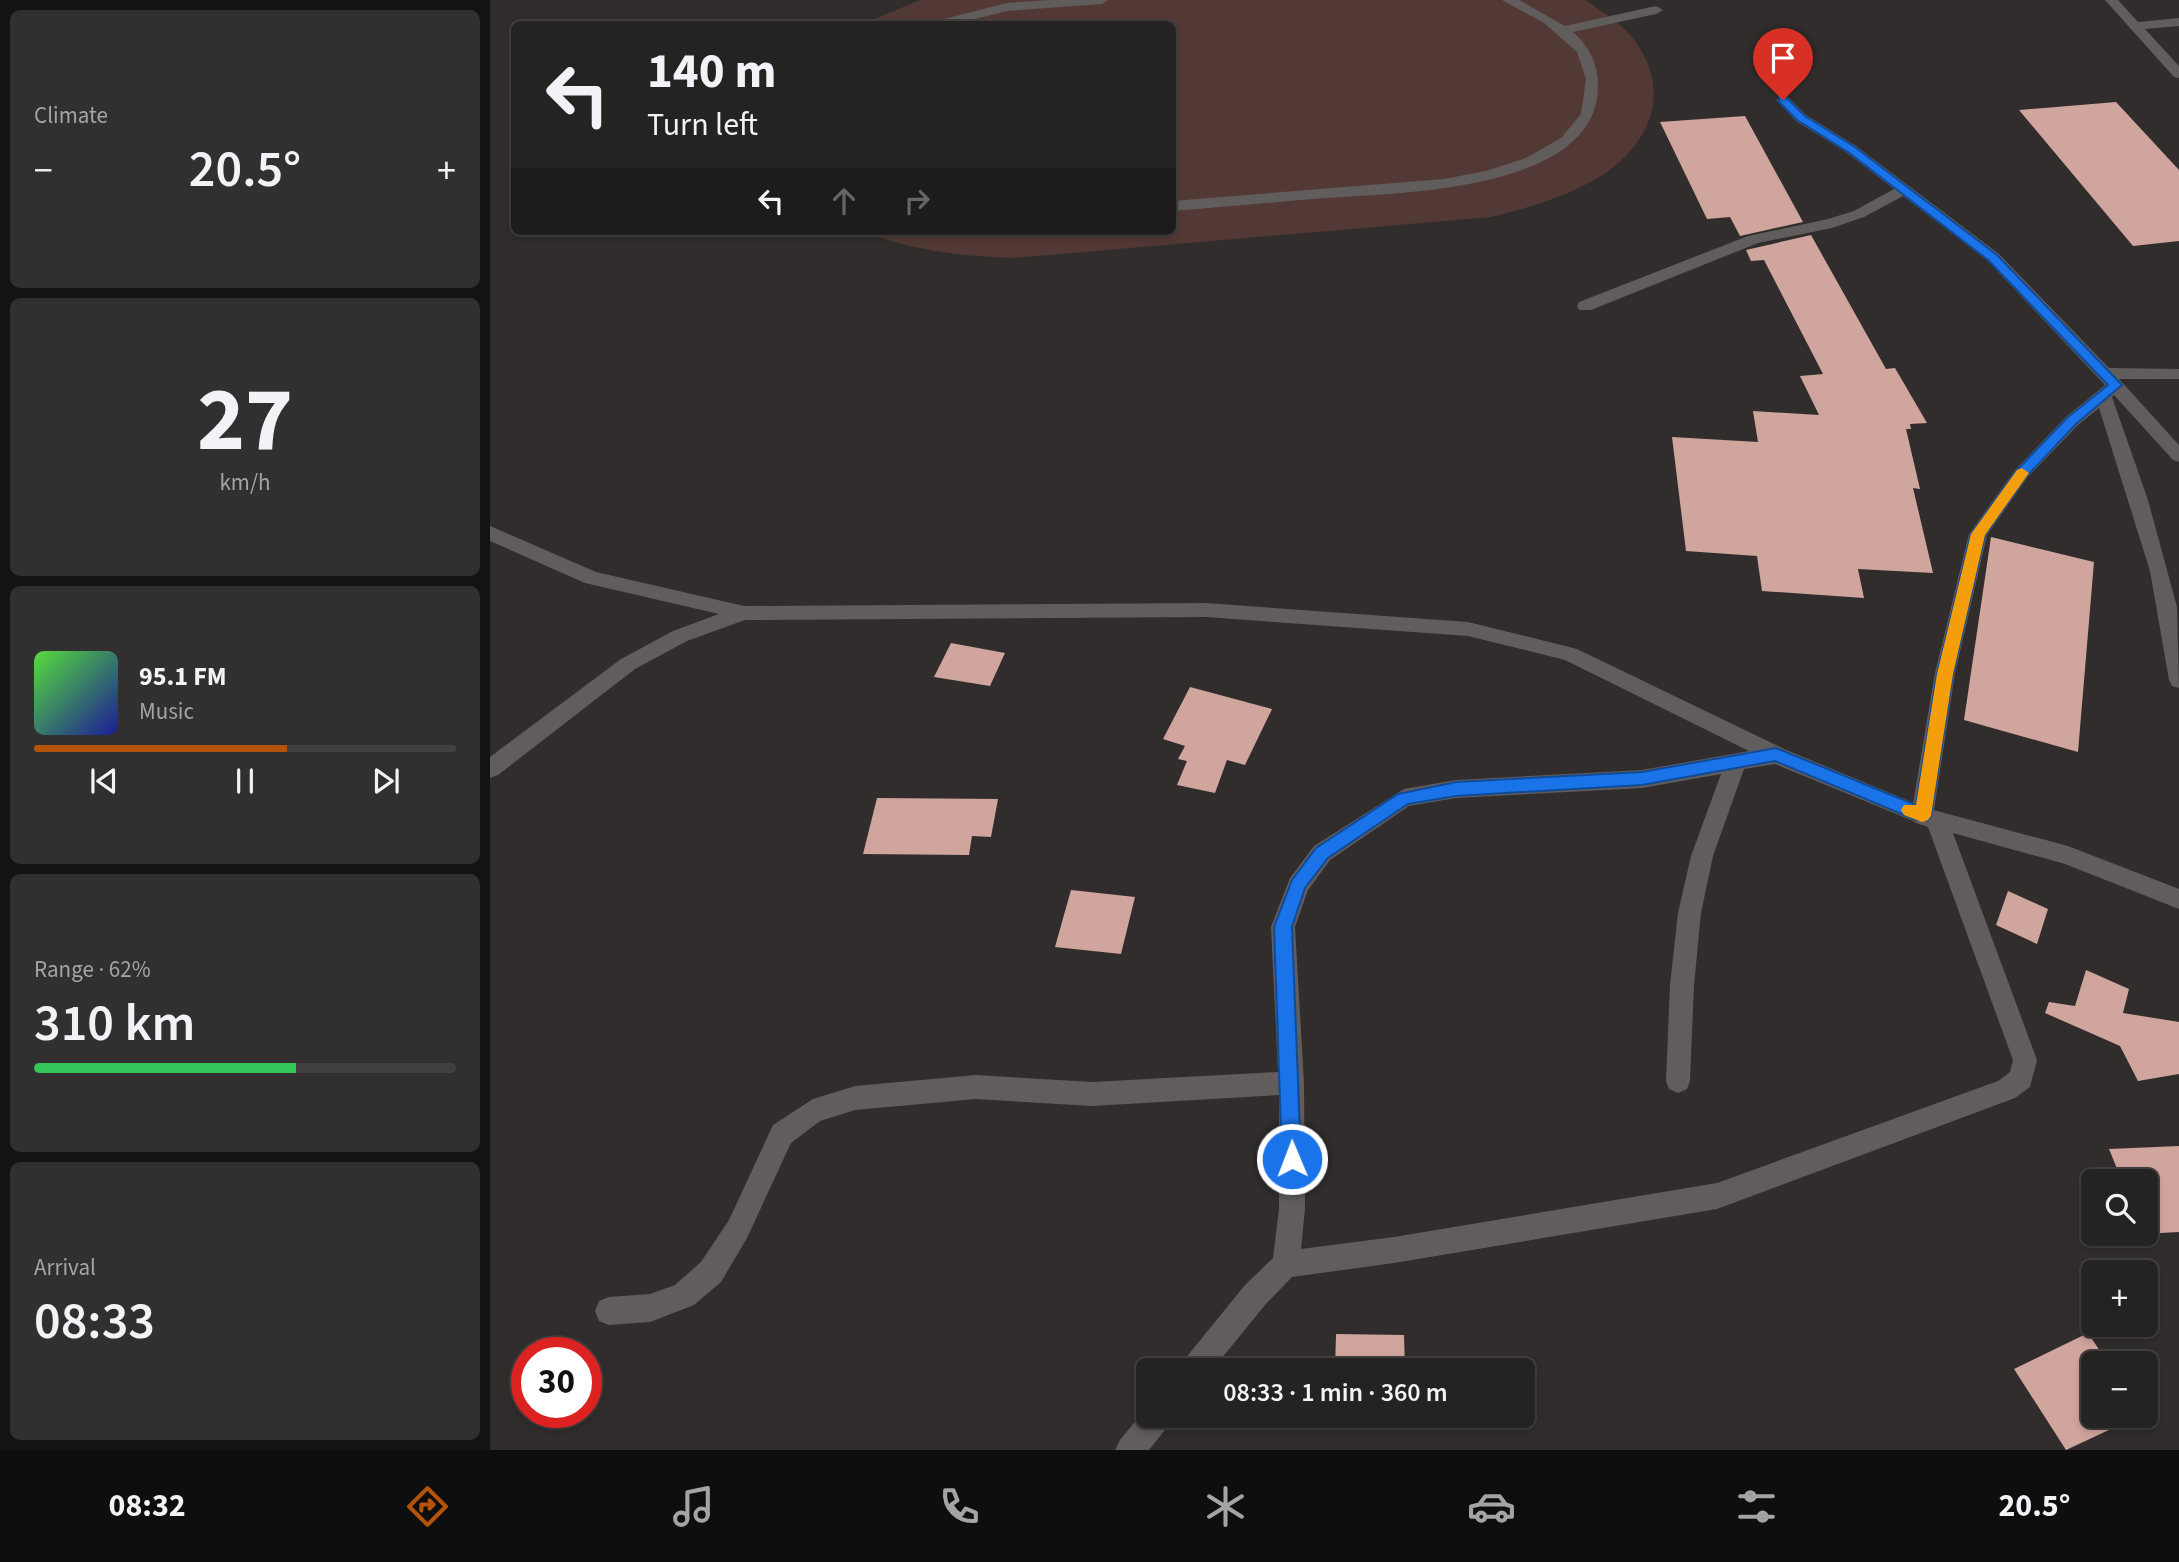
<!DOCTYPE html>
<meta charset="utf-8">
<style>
body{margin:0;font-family:"Source Sans 3",sans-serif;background:#312f2f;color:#f1f3f6;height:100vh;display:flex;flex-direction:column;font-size:26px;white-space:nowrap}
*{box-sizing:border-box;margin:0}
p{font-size:23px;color:#a3a4a5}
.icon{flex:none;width:38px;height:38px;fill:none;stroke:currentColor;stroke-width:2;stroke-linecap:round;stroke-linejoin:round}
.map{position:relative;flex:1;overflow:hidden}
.panel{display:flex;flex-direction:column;gap:10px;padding:10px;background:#141313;width:490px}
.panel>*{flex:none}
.top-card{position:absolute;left:21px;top:21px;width:665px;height:214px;border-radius:10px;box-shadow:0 4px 10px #0003,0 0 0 2px #423f40;background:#252222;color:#f1f3f6;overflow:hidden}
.buttons{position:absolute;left:1591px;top:1169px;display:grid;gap:14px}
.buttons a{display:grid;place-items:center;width:77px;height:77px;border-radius:10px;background:#252222;box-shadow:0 4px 10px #0003,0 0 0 2px #423f40;font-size:35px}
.speed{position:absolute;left:21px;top:1337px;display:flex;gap:14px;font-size:35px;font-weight:700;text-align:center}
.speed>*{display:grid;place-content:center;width:91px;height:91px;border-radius:50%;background:#252222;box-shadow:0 4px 10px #0003,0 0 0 2px #423f40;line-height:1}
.speed .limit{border:10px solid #d22;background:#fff;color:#111}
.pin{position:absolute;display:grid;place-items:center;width:60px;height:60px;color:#fff;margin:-72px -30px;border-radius:50% 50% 50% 0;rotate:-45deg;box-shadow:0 0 7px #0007}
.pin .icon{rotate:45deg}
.me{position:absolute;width:77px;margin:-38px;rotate:359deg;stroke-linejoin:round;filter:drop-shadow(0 0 5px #0008)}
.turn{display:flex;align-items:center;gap:24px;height:147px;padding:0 21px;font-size:32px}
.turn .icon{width:91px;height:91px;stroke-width:2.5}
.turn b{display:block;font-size:49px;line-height:60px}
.lanes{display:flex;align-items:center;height:66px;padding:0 21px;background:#0003;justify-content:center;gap:35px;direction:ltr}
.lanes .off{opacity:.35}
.big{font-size:52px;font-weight:600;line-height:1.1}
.panel .tile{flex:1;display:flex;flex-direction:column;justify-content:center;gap:10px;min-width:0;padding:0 24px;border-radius:10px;background:#312f2f}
.panel .dial{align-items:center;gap:0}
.dial b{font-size:91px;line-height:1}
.song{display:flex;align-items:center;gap:21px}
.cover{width:84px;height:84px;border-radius:10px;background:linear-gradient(135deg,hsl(110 70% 55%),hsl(240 70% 35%))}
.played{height:7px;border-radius:4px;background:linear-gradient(90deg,#b45309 60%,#423f40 60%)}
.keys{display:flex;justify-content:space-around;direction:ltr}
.heat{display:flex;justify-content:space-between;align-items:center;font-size:38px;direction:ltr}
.charge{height:10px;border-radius:5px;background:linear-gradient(90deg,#34c759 62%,#423f40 0)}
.trip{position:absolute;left:646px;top:1358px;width:399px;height:70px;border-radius:10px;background:#252222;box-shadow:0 4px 10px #0003,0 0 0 2px #423f40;font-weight:600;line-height:70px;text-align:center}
.dock{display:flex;height:112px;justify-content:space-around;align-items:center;background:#0f0e0e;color:#a3a4a5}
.dock .icon{width:49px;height:49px}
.dock .active{color:#b45309}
.dock b{font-size:32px;color:#f1f3f6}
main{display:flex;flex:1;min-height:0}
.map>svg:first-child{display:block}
</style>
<main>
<section class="panel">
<div class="tile"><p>Climate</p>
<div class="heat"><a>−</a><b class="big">20.5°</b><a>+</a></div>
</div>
<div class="tile dial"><b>27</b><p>km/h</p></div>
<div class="tile">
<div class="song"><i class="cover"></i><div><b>95.1 FM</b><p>Music</p></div></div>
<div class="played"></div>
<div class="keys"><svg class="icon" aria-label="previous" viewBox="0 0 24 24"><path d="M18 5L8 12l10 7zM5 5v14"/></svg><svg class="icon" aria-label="pause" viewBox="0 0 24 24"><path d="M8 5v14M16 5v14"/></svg><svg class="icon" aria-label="next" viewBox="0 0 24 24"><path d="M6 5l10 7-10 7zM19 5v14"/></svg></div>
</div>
<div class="tile"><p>Range · 62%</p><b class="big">310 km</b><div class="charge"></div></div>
<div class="tile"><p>Arrival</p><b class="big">08:33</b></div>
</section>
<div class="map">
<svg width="1689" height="1450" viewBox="0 0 1689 1450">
<rect width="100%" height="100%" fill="#312d2d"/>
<path fill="#533935" d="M430,0H1095C1111,11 1128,21 1141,36C1185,90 1161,146 1106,179C1073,198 1037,208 1001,217L523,258C471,256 421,251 373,231H682V24H373Z"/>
<path fill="#d0a59d" d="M1626,102L1689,170V241L1643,246L1529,110Z
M1255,116L1313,222L1250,236L1240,217L1217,219L1170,122Z
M1321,235L1396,369L1405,368L1437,423L1420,424L1421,429H1416L1430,489L1423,488L1443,573L1368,569L1374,598L1272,591L1267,556L1196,551L1182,437L1268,442L1263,411L1329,415L1310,376L1333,374L1274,260L1261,261L1256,250Z
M1501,537L1604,562L1588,752L1474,720Z
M461,643L515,653L500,686L444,677Z
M700,687L782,709L755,765L737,760L725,793L687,785L697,761L688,759L695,746L673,739Z
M387,798L508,799L501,837L482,836L479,855L373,854Z
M581,890L645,897L631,954L565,947Z
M1518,891L1558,909L1547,944L1506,925Z
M1596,970L1639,989L1633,1013L1689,1022V1074L1648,1081L1630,1046L1555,1013L1559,1002L1585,1006Z
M1689,1146V1232L1653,1234H1656V1181H1632L1619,1149Z
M1598,1333L1618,1363H1603V1416H1649L1576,1450L1524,1369Z
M846,1334L914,1335L915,1370H845Z"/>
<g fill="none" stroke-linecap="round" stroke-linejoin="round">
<path fill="#615d5c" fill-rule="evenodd" d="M559,0H618L612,4L517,11L465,24H444L446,21L517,3Z
M1012,0H1029L1075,26L1166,6L1173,10L1166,14L1083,32C1103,50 1111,71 1107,98C1093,191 908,193 836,198C785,202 734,207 682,211V201L954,179L996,171L1036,158L1071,138L1091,114L1096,79L1087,52L1054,23Z
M1615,0H1628L1648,22L1689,18V26L1655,29L1689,66V78L1684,77Z
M1293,96L1298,97L1316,115L1366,146L1509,254L1619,368L1689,369V379H1629L1689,445V462L1683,460L1624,395L1622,397L1658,500L1687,607L1689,688L1682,686L1679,680L1660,571L1609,408L1588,425L1537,478L1497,535L1465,673L1443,816L1440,822L1432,825L1424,822L1421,816L1445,673L1479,534L1525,470L1576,417L1615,385L1497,260L1413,196L1374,217L1342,228L1268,243L1101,310H1089L1087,306L1089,302L1258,236L1338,219L1364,211L1404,189L1356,152L1306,121L1286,100Z"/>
<path fill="#615d5c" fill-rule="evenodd" d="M0,526L106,572L254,606L716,603L978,622L1087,649L1294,749L1436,808L1578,846L1689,889V909L1575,864L1463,833L1547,1060L1540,1087L1525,1098L1227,1209L904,1263L802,1277L775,1305L722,1370H690L694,1360L755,1285L783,1258L789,1209V1095L602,1106L486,1099L365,1110L330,1121L301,1143L257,1238L231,1282L204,1305L160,1322L119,1325L109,1321L105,1311L109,1301L119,1297L160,1294L185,1285L211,1262L239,1220L283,1125L323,1099L365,1086L486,1075L602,1082L788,1072L781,927L800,878L824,846L914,789L966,780L1152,770L1259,751L1075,660L978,636L716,617L255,620L197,641L145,669L8,775L0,778V757L131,659L183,631L229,614L95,583L0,541ZM1285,764L1438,827L1523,1060L1520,1072L1508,1081L1227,1183L904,1237L811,1249L815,1209L814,1083L805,927L818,890L840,860L919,806L966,798L1152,788L1231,774L1201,856L1188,913L1180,985L1176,1081L1179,1089L1188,1093L1197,1089L1200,1081L1204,985L1211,913L1223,856L1254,769Z
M658,1406V1416H682L678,1426L659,1450H625L630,1440Z"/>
</g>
<path fill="#1a73e8" stroke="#114b97" stroke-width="2" d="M1289,97H1296L1315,116L1365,147L1507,255L1632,385L1586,424L1536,477L1495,535L1463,674L1441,816L1438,820H1426L1285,761L1152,785L966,796L918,804L838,858L815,888L802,927L811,1159L808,1166L802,1168L795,1166L792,1159L784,927L802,880L826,848L908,794L966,782L1152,772L1286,748L1426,805L1447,674L1481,534L1526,471L1577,418L1618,385L1498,260L1358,152L1307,120L1289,102Z"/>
<path fill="#f59e0b" d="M1532,468L1539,473L1495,535L1463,674L1441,816L1438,820L1432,822L1414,815L1411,810L1414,805H1426L1447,674L1481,534L1527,470Z"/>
</svg>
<div class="buttons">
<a><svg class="icon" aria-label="search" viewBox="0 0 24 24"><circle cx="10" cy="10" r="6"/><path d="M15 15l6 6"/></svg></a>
<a>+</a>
<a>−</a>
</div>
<div class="speed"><div class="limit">30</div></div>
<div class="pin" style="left:1293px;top:100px;background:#d93025"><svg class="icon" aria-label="arrive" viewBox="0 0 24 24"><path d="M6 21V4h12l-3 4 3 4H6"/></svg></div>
<svg class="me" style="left:802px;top:1159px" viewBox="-20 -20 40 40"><circle r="17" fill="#1a73e8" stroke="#fff" stroke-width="3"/><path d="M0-11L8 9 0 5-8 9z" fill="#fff"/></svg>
<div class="trip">08:33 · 1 min · 360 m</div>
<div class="top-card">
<div class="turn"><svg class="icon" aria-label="left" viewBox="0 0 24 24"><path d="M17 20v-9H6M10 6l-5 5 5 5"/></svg><div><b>140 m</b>Turn left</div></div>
<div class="lanes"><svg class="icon" aria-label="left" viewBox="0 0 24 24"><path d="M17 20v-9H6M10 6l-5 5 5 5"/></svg><svg class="icon off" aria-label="ahead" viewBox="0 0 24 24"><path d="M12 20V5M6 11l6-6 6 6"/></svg><svg class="icon off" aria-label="right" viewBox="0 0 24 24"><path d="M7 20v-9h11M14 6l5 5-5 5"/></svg></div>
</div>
</div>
</main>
<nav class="dock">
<b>08:32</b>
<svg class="icon active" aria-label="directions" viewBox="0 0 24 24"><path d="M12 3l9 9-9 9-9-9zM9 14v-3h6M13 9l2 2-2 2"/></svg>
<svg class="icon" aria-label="music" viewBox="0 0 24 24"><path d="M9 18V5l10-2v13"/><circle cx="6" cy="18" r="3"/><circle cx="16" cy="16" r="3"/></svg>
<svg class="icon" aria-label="phone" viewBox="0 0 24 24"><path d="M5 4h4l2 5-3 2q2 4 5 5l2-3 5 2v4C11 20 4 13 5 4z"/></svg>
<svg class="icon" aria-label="climate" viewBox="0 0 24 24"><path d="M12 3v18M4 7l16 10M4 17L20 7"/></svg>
<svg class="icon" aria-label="car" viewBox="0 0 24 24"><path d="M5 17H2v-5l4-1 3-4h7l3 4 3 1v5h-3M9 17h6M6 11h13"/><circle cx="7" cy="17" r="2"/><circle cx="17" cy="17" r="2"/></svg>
<svg class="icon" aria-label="filters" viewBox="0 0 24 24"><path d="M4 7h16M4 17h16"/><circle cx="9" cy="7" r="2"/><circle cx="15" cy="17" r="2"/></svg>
<b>20.5°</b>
</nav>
